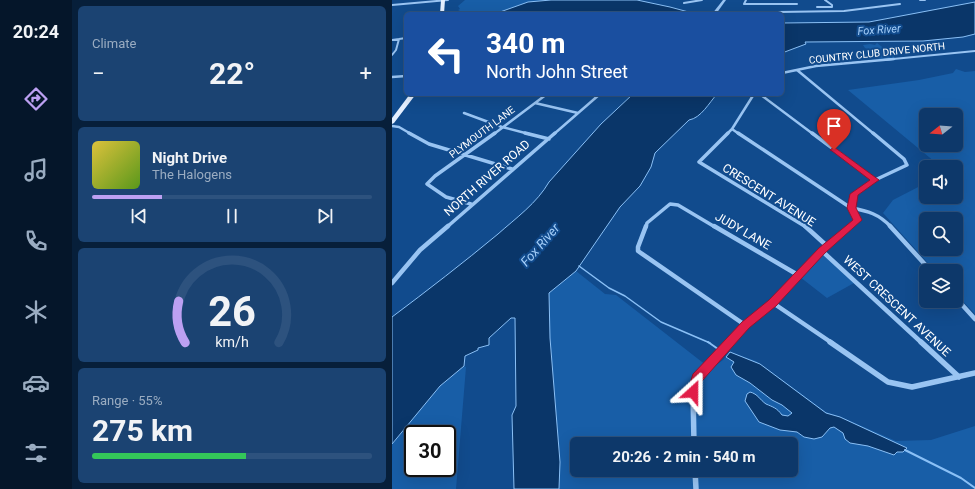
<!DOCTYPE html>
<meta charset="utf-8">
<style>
body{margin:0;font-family:Roboto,sans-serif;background:#1b4372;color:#f1f3f6;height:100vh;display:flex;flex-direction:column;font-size:15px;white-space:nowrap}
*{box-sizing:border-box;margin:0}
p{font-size:13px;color:#9aacc1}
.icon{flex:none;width:22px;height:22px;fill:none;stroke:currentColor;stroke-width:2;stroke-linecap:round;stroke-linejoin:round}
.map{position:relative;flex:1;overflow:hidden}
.sheet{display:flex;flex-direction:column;gap:6px;padding:6px;background:#071f3a;width:320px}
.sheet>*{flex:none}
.banner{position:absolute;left:12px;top:12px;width:380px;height:84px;border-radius:6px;box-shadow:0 4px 16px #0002,0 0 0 1px #2d527e;background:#1a4fa0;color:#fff;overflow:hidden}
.needle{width:26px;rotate:253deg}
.tools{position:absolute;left:527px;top:108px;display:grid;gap:8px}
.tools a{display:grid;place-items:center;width:44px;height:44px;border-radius:6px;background:#0d386a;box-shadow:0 4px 16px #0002,0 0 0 1px #2d527e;font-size:20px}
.speed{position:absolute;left:12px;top:425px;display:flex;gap:8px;font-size:20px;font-weight:700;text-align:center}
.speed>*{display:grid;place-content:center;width:52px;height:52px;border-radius:50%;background:#0d386a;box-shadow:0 4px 16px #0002,0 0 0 1px #2d527e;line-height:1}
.speed .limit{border:2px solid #111;border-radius:6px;background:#fff;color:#111}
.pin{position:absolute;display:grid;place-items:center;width:34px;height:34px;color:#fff;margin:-41px -17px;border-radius:50% 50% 50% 0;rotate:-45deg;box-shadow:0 0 4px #0007}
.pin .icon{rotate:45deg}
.me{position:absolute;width:44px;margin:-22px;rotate:24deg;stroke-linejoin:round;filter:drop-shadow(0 0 3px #0008)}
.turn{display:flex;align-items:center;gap:14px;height:84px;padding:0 16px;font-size:18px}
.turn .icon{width:52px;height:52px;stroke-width:2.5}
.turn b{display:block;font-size:28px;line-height:34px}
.big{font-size:30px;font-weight:700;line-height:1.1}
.sheet .tile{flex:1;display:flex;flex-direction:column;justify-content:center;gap:6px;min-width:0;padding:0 14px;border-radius:6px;background:#1b4372}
.sheet .dial{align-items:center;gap:0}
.dial svg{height:104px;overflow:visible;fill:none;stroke:#2d527e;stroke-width:7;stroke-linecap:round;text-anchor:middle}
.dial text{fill:#f1f3f6;stroke:none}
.song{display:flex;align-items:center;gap:12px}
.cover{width:48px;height:48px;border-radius:6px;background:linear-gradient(135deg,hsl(50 70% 55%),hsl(90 70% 35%))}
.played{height:4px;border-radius:2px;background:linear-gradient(90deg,#bca0f2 25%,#2d527e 25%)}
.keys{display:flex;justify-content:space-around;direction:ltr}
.heat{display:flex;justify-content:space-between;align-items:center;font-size:22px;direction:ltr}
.charge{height:6px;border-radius:3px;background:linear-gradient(90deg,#34c759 55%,#2d527e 0)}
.trip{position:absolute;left:178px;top:437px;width:228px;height:40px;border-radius:6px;background:#0d386a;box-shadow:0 4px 16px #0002,0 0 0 1px #2d527e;font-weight:700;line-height:40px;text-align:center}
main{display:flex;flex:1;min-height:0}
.menu{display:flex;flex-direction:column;width:72px;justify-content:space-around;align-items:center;background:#05162a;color:#9aacc1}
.menu .icon{width:28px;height:28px}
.menu .current{color:#bca0f2}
.menu b{font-size:18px;color:#f1f3f6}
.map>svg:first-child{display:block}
</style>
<main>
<nav class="menu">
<b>20:24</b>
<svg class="icon current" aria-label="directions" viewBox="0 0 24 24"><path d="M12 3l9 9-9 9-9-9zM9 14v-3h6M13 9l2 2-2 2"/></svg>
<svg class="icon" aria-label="music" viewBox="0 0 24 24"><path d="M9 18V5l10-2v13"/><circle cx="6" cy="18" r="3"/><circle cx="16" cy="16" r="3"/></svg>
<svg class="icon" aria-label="phone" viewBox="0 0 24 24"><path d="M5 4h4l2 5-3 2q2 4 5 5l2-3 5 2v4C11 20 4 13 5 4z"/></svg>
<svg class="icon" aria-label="climate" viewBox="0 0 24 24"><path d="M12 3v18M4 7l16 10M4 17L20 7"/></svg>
<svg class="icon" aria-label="car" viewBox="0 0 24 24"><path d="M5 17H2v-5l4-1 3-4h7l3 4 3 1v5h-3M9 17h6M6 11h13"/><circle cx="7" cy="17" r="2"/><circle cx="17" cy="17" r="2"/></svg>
<svg class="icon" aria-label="filters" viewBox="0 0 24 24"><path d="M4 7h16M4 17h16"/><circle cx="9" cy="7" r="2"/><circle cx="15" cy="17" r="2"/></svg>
</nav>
<section class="sheet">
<div class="tile"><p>Climate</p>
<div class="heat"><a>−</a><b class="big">22°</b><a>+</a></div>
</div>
<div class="tile">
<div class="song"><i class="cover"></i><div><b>Night Drive</b><p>The Halogens</p></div></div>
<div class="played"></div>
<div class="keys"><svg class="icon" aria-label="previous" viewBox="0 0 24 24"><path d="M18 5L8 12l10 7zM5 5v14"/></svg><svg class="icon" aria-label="pause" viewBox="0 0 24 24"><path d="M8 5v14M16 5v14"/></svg><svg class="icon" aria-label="next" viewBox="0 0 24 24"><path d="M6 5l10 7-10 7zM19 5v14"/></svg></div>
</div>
<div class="tile dial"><svg viewBox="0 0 100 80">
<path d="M14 69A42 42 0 1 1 86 69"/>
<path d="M14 69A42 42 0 0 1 9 37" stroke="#bca0f2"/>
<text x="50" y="56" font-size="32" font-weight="700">26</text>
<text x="50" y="72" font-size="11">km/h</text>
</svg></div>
<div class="tile"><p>Range · 55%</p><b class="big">275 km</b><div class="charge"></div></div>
</section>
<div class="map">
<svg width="583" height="489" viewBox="0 0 583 489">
<rect width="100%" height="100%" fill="#114b8d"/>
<path fill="#185ea7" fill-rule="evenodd" d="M73,0H159L136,2L108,12V14H74L66,10L68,9L66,6Z
M485,43L502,56V60C495,62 487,60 482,55L484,54L479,50L473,48L471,45L478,44L483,45Z
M564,69L573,72L583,71V314L564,294V271H543L491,213L501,200L534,183V197H564V167H549L456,90L527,80L561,73ZM534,115H564V145H534ZM534,219H564V249H534Z
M430,253L462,283L435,298L408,277Z
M184,271L213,294L224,295L319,369L331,360L338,352L364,361L434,412L449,417L504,441L539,440L583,426V489H167L168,462L158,338L157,293ZM185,444H399V470H185Z
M72,366L74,367L64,489H0V444L48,386ZM21,434H55V468H21Z"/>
<path fill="#0a3669" stroke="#8ac0f6" d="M159,0H245L278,7L304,14H108V12L136,2Z
M583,2V34L571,37L531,41L413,42L414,44L390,53V23L477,22Z
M241,94H325C317,103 309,118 297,120L263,153L259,167L248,186L228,207L184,271L157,293L158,338L168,462L167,489H122L120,415L124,406L123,318H119L97,338V345L86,348V350L73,356L72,366L48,386L0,444V317C36,290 71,263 106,234C124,218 145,203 157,182L209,124Z
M338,352L368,364L434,413L448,417L515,448L511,452H505L502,455L476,446L458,443L453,439L451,433L442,427L438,428L430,437L422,439L412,437L405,432L388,430L367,422L353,401L355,394L358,392C366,394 368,400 374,404C381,407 385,408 390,415L396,416L400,413L390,405L380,400L358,383L344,375L339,367L342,362L334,357Z"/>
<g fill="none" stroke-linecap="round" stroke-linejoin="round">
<path stroke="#8ac0f6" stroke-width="1.5" d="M187,266L217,288L233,296L269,322L318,343"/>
<path stroke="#8ac0f6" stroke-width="2" d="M316,342L326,349
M513,450L569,478L583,488"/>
<path stroke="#99c4f2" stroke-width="2" d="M354,0L352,4H405
M528,0H533
M292,3L310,0
M0,5L56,0
M425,7H440V5L433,0
M323,13L452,11L508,4
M0,40L14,38
M0,55L4,50L7,39
M491,60L583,51"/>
<path stroke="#99c4f2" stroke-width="2.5" d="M405,70L482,134
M390,73L424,66L502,59
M0,77L14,76
M143,103L186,113
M72,113L110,127L137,134
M0,126L7,127L19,134
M340,129L347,134
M102,134L155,94
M162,134L208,94
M335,134L340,129L362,94L369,95L421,134"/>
<path stroke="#99c4f2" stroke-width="3.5" d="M17,133L37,144L120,169
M133,133L157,139
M336,133L307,162L414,227
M346,133L459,208C476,211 487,214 499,227
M420,133L483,180
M79,204L54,197L35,184L43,176L103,133
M55,227L163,133
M254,227L255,223L278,204L286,205L323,227
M458,227L466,220L459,208L462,194L483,180L515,165L512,159L481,133"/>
<path stroke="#99c4f2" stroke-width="4.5" d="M254,226L246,247V251L353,325
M322,226L406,275
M413,226L435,246
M498,226L539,271
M430,251L530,343
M0,283L28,250L56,226
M564,298L583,319
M381,303L440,343
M336,343L353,325L381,303L430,251L459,226"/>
<path stroke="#99c4f2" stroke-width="5.5" d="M438,342L496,382L520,387L583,373
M529,342L567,377
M302,444L301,392L305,378L337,342
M303,470L304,489"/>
<path fill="#99c4f2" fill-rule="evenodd" d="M331,0H334L324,14H320Z"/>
<path fill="#e4efff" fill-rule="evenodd" d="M49,0H53L52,14H48Z
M18,94H24L2,123L0,124V118Z"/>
</g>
<path fill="#e11d48" stroke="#92132f" d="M442,147L487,180L466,195L464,208L470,220L433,253L384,306L357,328L310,381L305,396L301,398L297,396L295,392L301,374L350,322L377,300L427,248L461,220L455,208L458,194L478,180L440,151L438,150Z"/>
<g text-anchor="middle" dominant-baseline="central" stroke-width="4" stroke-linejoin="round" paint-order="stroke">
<g font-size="10" fill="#fff" stroke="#114b8d">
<text transform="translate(485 53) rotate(-6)">COUNTRY CLUB DRIVE NORTH</text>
<text transform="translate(90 132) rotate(-37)">PLYMOUTH LANE</text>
</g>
<g font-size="11" font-style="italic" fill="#a4cef9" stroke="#114b8d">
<text transform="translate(487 30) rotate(-4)">Fox River</text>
</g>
<g font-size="12" fill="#fff" stroke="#114b8d">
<text transform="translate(95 178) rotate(-41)">NORTH RIVER ROAD</text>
<text transform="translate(377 195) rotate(32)">CRESCENT AVENUE</text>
<text transform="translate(351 231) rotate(30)">JUDY LANE</text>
<text transform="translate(505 306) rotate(43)">WEST CRESCENT AVENUE</text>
</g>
<g font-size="13" font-style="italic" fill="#a4cef9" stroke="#114b8d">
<text transform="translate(148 245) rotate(-49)">Fox River</text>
</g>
</g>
</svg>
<div class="tools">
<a><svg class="needle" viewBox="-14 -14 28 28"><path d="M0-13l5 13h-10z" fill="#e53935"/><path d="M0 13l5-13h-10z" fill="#9aacc1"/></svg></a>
<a><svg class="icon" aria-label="sound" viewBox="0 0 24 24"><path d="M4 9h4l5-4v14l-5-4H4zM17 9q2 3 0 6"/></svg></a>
<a><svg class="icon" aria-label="search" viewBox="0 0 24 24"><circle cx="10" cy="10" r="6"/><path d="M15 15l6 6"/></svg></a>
<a><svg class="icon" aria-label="layers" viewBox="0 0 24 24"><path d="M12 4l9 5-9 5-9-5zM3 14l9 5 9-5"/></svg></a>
</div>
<div class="speed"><div class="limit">30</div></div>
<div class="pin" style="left:442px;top:150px;background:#d93025"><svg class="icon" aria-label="arrive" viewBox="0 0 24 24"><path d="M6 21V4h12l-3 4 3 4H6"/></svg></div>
<svg class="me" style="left:301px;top:392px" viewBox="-20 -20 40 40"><path d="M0-17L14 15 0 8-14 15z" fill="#e11d48" stroke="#fff" stroke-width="4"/></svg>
<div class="trip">20:26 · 2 min · 540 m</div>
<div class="banner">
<div class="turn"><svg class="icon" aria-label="left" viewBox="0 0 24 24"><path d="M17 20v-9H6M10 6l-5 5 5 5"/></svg><div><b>340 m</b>North John Street</div></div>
</div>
</div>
</main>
